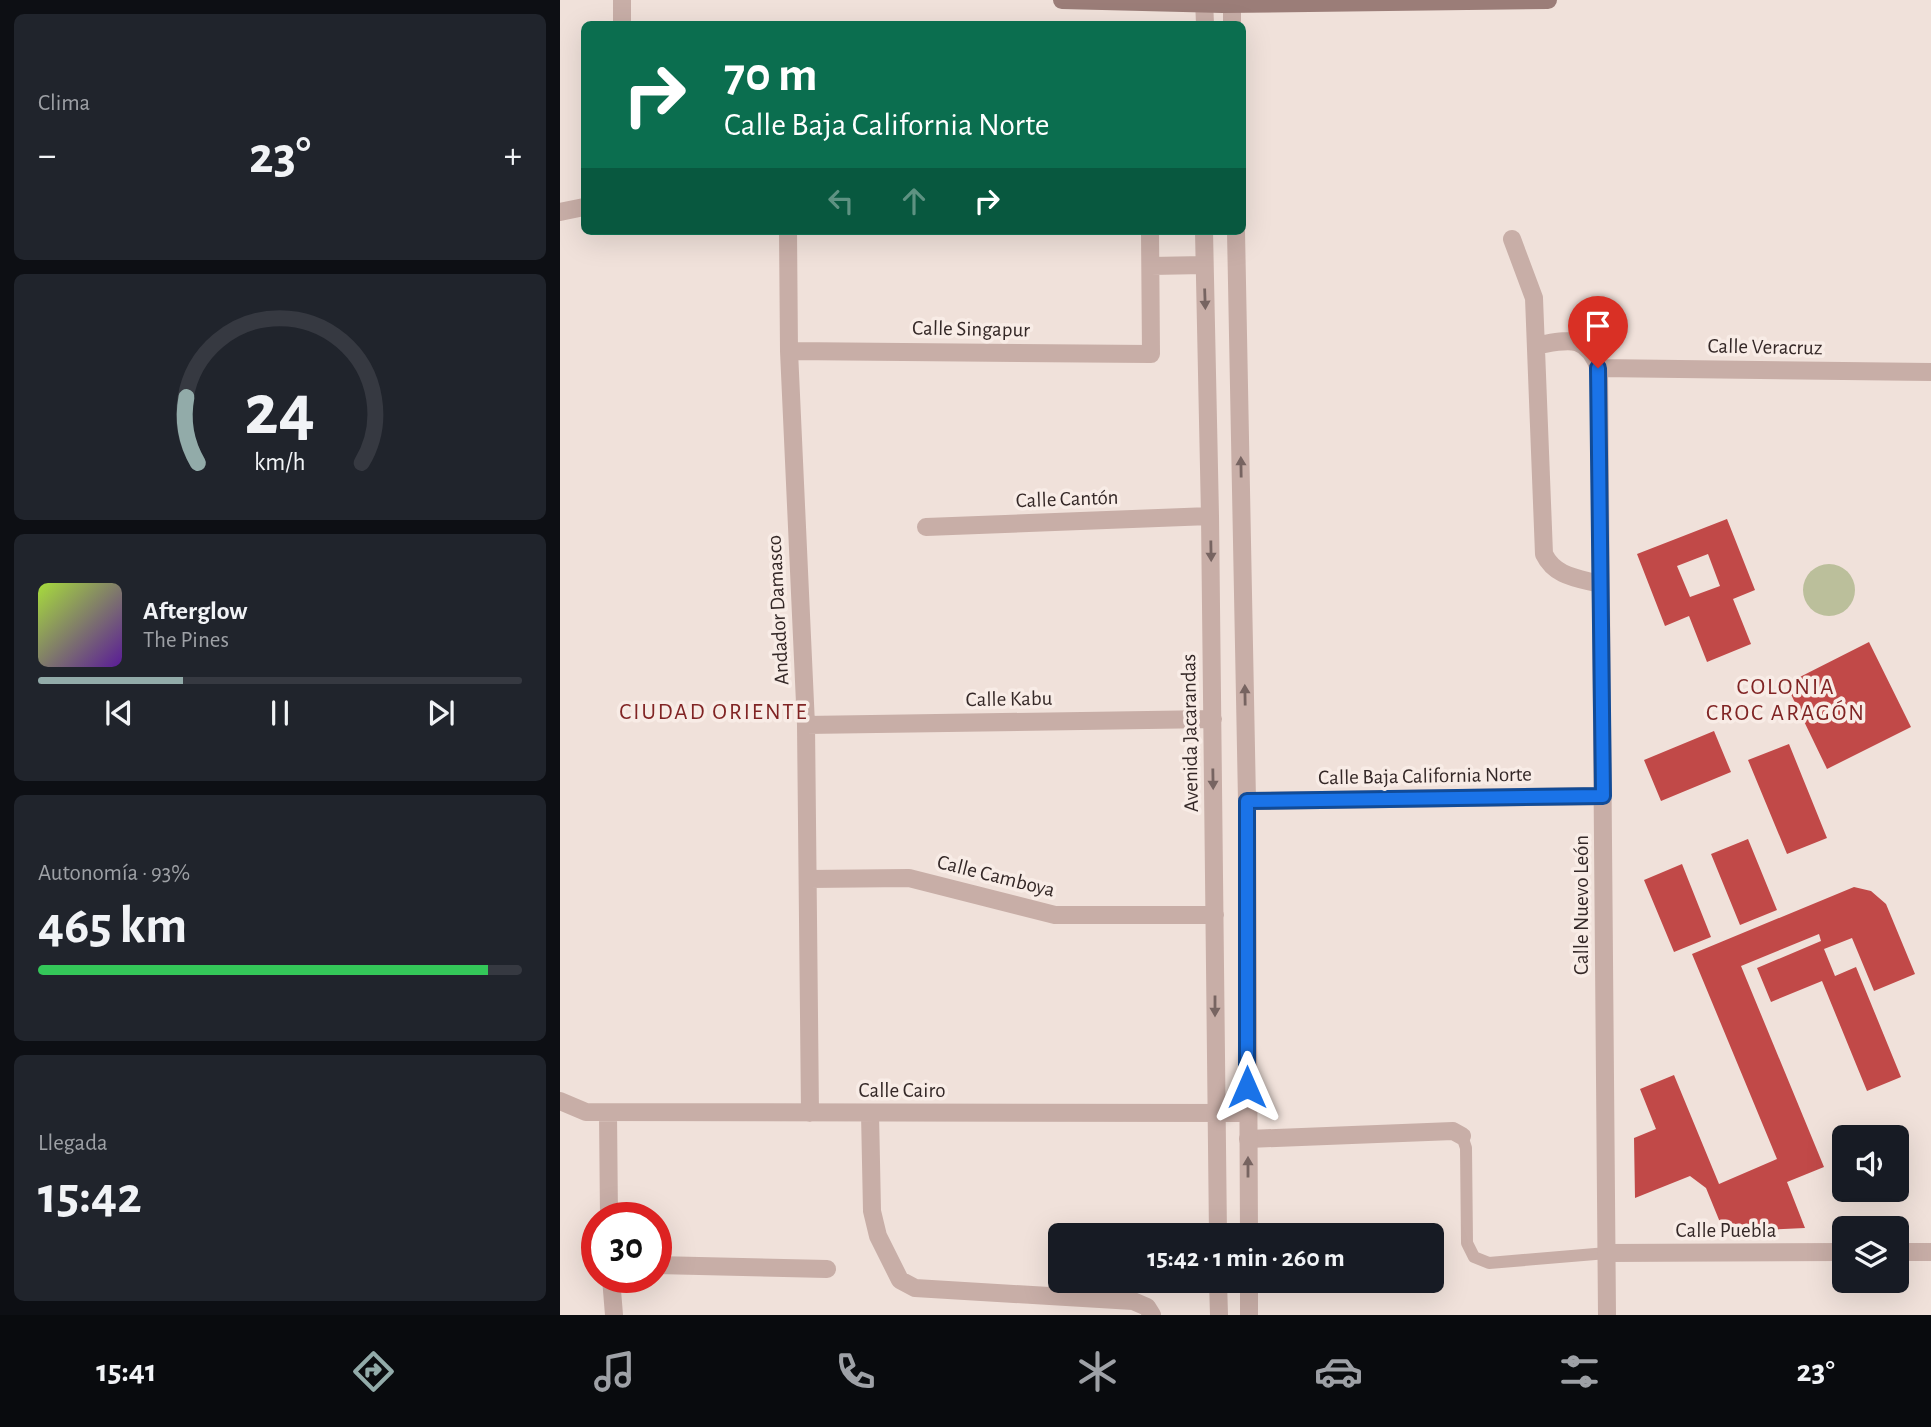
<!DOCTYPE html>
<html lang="es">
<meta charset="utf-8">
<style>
body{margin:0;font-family:"Alegreya Sans",sans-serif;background:#20242c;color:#f1f3f6;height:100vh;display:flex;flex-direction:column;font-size:26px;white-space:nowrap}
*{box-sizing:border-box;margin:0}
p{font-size:23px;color:#9ea1a6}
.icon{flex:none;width:38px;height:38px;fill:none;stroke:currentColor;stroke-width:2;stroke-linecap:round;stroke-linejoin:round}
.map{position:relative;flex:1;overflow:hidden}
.sheet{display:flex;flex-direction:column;gap:14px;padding:14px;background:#0d0f14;width:560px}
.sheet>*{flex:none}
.top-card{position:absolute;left:21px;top:21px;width:665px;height:214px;border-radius:10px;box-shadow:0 7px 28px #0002;background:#0b6e4f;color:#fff;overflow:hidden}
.tools{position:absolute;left:1272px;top:1125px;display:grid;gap:14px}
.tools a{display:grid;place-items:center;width:77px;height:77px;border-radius:10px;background:#171b24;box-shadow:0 7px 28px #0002;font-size:35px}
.speed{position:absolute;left:21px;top:1202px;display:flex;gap:14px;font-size:35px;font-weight:700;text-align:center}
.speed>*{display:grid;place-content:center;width:91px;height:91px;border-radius:50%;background:#171b24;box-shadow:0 7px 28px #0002;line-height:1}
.speed .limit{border:10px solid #d22;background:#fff;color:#111}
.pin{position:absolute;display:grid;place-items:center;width:60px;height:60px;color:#fff;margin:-72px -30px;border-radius:50% 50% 50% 0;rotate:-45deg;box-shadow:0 0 7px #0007}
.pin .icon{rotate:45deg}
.me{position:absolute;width:77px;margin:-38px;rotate:0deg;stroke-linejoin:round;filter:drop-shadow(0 0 5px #0008)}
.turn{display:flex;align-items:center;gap:24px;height:147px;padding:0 28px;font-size:32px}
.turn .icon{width:91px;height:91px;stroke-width:2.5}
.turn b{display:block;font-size:49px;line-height:60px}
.lanes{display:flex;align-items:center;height:66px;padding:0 28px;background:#0003;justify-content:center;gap:35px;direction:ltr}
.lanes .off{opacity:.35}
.big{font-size:52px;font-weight:600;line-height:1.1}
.sheet .card{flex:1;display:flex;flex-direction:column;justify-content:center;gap:10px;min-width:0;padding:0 24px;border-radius:10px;background:#20242c}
.sheet .dial{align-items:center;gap:0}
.dial svg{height:182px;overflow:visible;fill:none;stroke:#363941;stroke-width:7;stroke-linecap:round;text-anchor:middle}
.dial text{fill:#f1f3f6;stroke:none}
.song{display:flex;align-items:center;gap:21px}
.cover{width:84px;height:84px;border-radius:10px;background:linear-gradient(135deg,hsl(80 70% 55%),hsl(270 70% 35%))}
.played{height:7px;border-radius:4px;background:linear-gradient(90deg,#92aba9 30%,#363941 30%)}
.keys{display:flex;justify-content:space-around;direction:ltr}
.heat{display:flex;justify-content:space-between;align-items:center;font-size:38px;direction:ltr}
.charge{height:10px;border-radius:5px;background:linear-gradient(90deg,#34c759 93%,#363941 0)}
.trip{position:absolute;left:488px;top:1223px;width:396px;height:70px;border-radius:10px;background:#171b24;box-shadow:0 7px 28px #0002;font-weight:600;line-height:70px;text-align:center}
.menu{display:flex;height:112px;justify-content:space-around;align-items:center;background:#090b0e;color:#9ea1a6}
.menu .icon{width:49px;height:49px}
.menu .selected{color:#92aba9}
.menu b{font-size:32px;color:#f1f3f6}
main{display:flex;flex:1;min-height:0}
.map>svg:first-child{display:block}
</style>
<main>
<section class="sheet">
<div class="card"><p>Clima</p>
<div class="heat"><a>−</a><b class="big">23°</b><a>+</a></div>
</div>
<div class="card dial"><svg viewBox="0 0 100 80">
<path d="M14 69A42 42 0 1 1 86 69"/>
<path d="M14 69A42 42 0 0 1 9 40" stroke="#92aba9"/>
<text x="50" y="56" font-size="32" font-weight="700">24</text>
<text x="50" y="72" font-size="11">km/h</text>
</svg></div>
<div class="card">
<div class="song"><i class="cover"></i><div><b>Afterglow</b><p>The Pines</p></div></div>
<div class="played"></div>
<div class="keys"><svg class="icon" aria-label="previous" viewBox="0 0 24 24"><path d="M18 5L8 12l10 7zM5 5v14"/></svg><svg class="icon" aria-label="pause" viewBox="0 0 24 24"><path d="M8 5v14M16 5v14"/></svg><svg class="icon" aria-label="next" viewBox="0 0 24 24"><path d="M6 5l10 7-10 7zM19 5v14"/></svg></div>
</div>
<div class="card"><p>Autonomía · 93%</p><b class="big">465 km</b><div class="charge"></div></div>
<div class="card"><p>Llegada</p><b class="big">15:42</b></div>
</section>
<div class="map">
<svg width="1371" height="1315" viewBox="0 0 1371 1315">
<rect width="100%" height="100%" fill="#f0e1da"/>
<path fill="#bbbf9b" d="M1243 590a26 26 0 1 1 52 0a26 26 0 1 1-52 0Z"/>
<path fill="#c14948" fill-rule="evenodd" d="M1167,519L1195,590L1173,599L1191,644L1147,662L1129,616L1105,626L1077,554ZM1148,554L1160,586L1130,597L1117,566Z
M1309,642L1351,727L1267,769L1226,684Z
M1154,731L1171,772L1101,801L1084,760Z
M1229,744L1267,838L1227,854L1188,760Z
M1188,839L1217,910L1180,925L1151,854Z
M1122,864L1151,937L1114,952L1084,880Z
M1294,887L1311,891L1326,904L1355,974L1314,991L1292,938L1264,949L1275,976L1296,967L1341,1077L1307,1091L1262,981L1211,1002L1197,968L1261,941L1259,934L1181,966L1264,1167L1227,1182L1245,1228L1164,1232L1146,1188L1130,1176L1075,1198L1074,1138L1096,1129L1080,1089L1114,1075L1159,1184L1217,1159L1132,954Z"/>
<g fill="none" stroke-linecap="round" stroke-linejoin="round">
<path stroke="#c8aea7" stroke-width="12" d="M902,1136L906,1148L907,1243L914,1257L929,1263L1047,1253"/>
<path stroke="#c8aea7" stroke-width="18" d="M688,1139L893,1131L902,1136
M96,1265L267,1269"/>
<path stroke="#c8aea7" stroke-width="18" d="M644,0L645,24
M672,0V24
M62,24V0
M0,212L24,207
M228,231L229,351L246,725L250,1113
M644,231L650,516L658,1236
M676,231L687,801L689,1236
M952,239L974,298L984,554C995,577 1018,578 1040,584
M591,266L644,265
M978,345C1009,340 1025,334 1039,368L1047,1315
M229,351L591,354L590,231
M1039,368L1371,372
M366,527L650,516
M246,725L653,719
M687,801L1043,796
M249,879L349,878L495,915H655
M0,1101L26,1112L687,1113
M48,1113L49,1218
M310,1113L312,1211L318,1236L340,1280L355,1288L573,1301L587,1307L592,1315
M1337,1252H1371
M1047,1253L1284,1252
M51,1278L54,1315
M658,1281L659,1315
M689,1281V1315"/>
<path stroke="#9b7d78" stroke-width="18" d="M502,0L663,4L988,0"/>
</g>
<defs><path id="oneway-solid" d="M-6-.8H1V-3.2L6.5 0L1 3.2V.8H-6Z" transform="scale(1.75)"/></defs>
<g fill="#776461">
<use href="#oneway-solid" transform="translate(645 299) rotate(88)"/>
<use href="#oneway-solid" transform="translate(681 467) rotate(-91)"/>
<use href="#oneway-solid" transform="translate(651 551) rotate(89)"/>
<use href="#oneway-solid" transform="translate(685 695) rotate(-91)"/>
<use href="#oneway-solid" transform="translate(653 779) rotate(89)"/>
<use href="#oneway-solid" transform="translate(655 1006) rotate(90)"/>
<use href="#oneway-solid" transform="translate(688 1167) rotate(-90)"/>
</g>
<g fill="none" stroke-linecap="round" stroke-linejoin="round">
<g stroke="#114b97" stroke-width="18">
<path id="route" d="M687,1087V801L1043,796L1038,368"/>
</g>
<use href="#route" stroke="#1a73e8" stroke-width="12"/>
</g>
<g text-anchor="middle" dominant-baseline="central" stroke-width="7" stroke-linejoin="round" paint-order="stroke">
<g font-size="21" fill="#342827" stroke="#f8ece6">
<text transform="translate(411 329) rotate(1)">Calle Singapur</text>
<text transform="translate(1205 347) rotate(1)">Calle Veracruz</text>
<text transform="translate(507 499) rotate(-2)">Calle Cantón</text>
<text transform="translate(218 610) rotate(-93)">Andador Damasco</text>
<text transform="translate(449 699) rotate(-1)">Calle Kabu</text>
<text transform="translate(630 733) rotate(-91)">Avenida Jacarandas</text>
<text transform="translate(865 776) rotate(-1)">Calle Baja California Norte</text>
<text transform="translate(436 876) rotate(14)">Calle Camboya</text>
<text transform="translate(1021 905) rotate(-90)">Calle Nuevo León</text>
<text x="342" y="1090">Calle Cairo</text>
<text x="1166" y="1230">Calle Puebla</text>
</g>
<g font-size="23" letter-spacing="2" fill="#802424" stroke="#f8ece6">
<text x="1226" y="687">COLONIA<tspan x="1226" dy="26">CROC ARAGÓN</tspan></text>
<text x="154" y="712">CIUDAD ORIENTE</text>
</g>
</g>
</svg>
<div class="tools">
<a><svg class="icon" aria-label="sound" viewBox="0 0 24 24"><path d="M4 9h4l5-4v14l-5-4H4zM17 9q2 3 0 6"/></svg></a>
<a><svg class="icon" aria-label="layers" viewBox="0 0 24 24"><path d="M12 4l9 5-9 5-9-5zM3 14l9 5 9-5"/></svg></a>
</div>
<div class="speed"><div class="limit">30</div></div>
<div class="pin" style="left:1038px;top:368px;background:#d93025"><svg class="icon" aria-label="arrive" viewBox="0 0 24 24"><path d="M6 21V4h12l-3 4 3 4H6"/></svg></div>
<svg class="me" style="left:687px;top:1087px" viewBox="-20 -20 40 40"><path d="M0-17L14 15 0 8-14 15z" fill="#1a73e8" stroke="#fff" stroke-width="4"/></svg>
<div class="trip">15:42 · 1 min · 260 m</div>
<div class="top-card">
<div class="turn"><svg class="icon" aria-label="right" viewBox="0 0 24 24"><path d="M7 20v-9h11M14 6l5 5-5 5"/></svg><div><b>70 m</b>Calle Baja California Norte</div></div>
<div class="lanes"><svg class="icon off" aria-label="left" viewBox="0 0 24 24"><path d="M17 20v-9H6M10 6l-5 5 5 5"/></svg><svg class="icon off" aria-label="ahead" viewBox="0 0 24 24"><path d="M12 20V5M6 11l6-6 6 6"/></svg><svg class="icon" aria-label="right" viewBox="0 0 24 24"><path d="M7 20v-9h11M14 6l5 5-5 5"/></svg></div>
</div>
</div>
</main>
<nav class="menu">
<b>15:41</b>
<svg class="icon selected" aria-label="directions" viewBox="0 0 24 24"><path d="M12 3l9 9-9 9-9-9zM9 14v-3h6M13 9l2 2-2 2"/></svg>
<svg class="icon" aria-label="music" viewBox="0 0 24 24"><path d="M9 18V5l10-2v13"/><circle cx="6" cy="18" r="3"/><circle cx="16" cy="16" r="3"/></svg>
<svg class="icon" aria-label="phone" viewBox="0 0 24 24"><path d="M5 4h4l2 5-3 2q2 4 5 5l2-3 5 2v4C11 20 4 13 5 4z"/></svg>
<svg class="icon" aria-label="climate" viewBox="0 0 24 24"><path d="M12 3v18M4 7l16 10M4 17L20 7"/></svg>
<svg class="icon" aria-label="car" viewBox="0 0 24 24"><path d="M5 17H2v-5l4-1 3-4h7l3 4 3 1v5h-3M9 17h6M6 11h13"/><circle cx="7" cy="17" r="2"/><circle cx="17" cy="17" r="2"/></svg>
<svg class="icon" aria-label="filters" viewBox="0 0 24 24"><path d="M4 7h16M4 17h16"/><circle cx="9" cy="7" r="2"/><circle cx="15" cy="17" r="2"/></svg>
<b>23°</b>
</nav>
